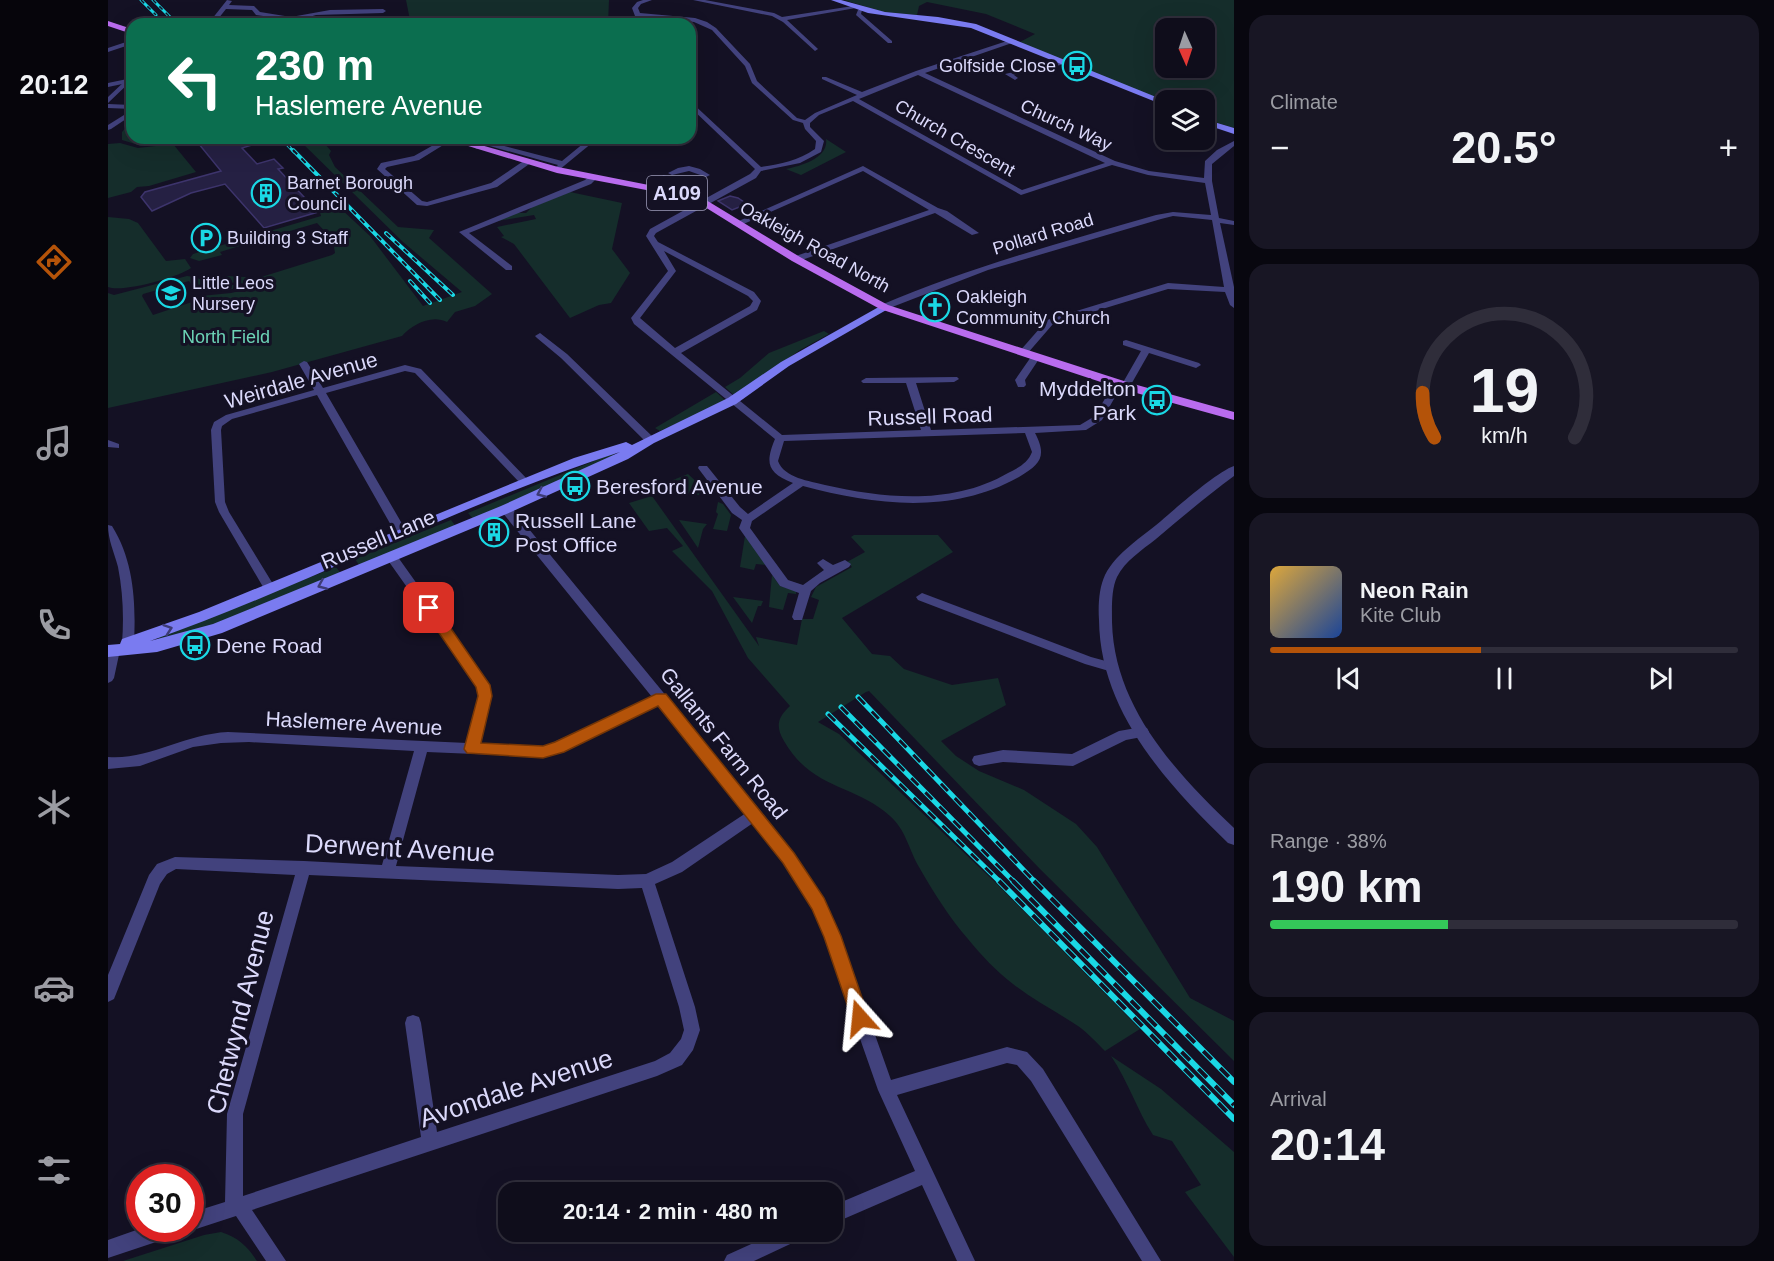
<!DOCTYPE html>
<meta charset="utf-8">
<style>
body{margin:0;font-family:Helvetica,sans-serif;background:#181624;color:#f1f3f6;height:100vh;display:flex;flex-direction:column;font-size:22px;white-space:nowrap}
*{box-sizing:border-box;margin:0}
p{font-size:20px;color:#9b9ca3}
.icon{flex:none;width:33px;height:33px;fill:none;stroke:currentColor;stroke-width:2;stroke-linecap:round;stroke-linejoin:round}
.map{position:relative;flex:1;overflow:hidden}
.sheet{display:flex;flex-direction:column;gap:15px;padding:15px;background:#08070f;width:540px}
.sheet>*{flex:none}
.banner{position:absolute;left:18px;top:18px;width:570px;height:126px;border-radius:18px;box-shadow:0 6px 24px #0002,0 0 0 2px #2f2d3a;background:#0b6e4f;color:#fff;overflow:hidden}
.needle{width:39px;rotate:177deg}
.tools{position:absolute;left:1047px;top:18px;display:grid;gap:12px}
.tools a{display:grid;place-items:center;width:60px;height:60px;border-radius:12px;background:#0f0d1b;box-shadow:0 6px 24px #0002,0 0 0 2px #2f2d3a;font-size:30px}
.speed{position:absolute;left:18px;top:1164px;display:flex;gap:12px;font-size:30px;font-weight:700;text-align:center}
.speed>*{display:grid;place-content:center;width:78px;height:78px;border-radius:50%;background:#0f0d1b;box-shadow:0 6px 24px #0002,0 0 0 2px #2f2d3a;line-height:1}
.speed .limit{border:9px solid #d22;background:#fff;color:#111}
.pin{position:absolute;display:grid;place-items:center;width:51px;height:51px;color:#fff;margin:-26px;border-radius:12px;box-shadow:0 3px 9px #0006}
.me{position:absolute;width:66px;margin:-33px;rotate:342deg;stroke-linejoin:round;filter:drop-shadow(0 0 4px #0008)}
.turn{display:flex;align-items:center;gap:21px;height:126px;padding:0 30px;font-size:27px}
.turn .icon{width:78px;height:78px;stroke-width:2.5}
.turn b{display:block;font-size:42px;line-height:51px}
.big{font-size:45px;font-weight:700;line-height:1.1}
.sheet .tile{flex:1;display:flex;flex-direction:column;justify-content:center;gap:9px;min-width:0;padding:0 21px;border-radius:18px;background:#181624}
.sheet .dial{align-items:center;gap:0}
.dial svg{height:156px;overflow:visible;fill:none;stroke:#2f2d3a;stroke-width:7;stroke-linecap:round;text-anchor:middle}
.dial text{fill:#f1f3f6;stroke:none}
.song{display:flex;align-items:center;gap:18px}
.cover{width:72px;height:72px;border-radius:9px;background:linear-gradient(135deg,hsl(40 70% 55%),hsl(220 70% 35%))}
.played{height:6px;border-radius:3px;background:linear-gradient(90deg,#b45309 45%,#2f2d3a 45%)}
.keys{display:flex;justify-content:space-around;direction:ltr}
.heat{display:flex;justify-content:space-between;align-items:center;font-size:33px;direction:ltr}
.charge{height:9px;border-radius:4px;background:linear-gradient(90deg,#34c759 38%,#2f2d3a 0)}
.trip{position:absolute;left:390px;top:1182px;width:345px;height:60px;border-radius:18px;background:#0f0d1b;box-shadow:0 6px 24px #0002,0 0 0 2px #2f2d3a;font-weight:700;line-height:60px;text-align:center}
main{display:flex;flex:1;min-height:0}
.menu{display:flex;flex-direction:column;width:108px;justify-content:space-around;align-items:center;background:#06050b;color:#9b9ca3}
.menu .icon{width:42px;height:42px}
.menu .current{color:#b45309}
.menu b{font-size:27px;color:#f1f3f6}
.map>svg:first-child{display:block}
</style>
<main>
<nav class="menu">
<b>20:12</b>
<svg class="icon current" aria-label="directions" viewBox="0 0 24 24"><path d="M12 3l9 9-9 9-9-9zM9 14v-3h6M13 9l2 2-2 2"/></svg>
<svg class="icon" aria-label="music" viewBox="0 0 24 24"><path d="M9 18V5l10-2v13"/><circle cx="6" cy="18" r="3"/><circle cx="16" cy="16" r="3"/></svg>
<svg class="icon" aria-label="phone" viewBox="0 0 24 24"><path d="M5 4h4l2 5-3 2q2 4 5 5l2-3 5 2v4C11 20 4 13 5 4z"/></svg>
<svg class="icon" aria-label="climate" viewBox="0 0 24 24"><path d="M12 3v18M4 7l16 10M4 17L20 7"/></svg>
<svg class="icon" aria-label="car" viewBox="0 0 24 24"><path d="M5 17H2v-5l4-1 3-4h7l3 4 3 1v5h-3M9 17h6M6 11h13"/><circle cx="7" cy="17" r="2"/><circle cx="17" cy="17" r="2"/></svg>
<svg class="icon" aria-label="filters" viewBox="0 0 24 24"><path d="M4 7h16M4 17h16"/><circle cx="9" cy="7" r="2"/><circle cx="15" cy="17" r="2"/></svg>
</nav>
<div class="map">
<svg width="1126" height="1261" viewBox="0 0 1126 1261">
<rect width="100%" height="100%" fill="#141124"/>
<path fill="#152d2b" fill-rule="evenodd" d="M298,0H501L500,24H244L264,19L287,24L302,20Z
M736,0H1126V128L1097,119L1096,100L1057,102L932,52L912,42L927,34L878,14L819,2L811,6L809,15L775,12ZM1058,28H1096V68H1058Z
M24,117V138L56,142L34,146L14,140V132L21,124L18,122Z
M189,138H212L223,151L221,155L227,167L290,227L326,230L321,238L384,294L367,306L347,312L339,322C323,314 304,325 294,336L164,372L0,408V293L6,295L79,276L87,277L105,285H126L125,289L105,290L85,287L81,281L35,294L34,296L45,315L93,299V296L123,293L144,288L141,284L106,281L120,276L150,278L224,255L227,253L225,240L209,223L155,239L152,234L213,216L212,212L231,207L262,236L315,306L354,292L295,242Z
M718,139L738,152L693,175L678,169C693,166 721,158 718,139Z
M12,143L30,148L65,144L88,172L41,186L29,187L23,192L0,198V144Z
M462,192L514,203L504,249L522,273L503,303L491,305L462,318L406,244L393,237L396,236L389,227L428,219L426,215L389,221L407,213H418L424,207Z
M0,217L21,219L30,223L58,261L77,259L83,268C71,277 14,293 0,287Z
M147,235L151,240L112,252L114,255L91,261L82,258L85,254Z
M716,331L721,334L692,350L627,396L617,387L632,378L661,353Z
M608,392L618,401L552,431L547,428Z
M505,453L508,458L366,520L360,513Z
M580,474L593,486L591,495L553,490L550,486Z
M544,496L651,646L648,637L689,645L694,619H705L711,600L703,597L708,587L744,567L739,562L757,552L743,537L746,535H830L845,552L734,618L764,654L782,656L796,669L844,685L890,678L898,705L833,741L848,756L871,771L916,790L968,824L989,847L1082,998L1126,1021V1061L932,869L761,691L758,692L710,722L731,734L890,885L1032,1029L997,1051C989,1043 980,1033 970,1026C949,1012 925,1000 905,984C888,971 873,955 860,939C841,917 826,893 811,867C801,850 798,830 782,816C747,784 704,790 676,741C667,726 670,717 682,706L640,658L604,591L564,551L575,546L559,528L541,531L521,503Z
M610,502L615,504L623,515L619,531L605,529L610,514L608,512Z
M343,520L349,528L253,568L247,559Z
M571,520L599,524L595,529L590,548Z
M637,536L658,565L648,564L646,570L632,567Z
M228,567L234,575L161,606L51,643L50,637Z
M664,575L672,586L688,591V594L680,593L675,610L661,607Z
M625,597L655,601L653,606H650L644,623Z
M1003,1056L1053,1089L1126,1152V1257L1077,1192L1093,1185L1064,1141L1045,1135C1029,1110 1020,1081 1003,1056Z
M113,1232C131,1238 139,1246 149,1261H15L96,1235Z"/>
<path fill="#252043" stroke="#3d346c" stroke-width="1.5" d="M86,138H141L147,144L134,148L149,164L166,159L175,168L170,169L210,212L156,228L117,184L83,193L44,211L33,197L37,192L113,171Z
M622,196L630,198L639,204L624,210L610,201Z
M828,296L840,300L836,304L838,305L830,314L815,309Z"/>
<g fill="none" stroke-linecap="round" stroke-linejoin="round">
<path fill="#42427d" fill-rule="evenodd" d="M119,0L124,1L121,5L146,6L152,12L183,17L222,10L275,9L278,11L275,13L208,15L177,24H169L177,19L148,15L144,10L118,9L106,24H100Z
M535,0H544L533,4L530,8L532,13L587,18L599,22L608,28L642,64L649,81L689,118L697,120L707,113L749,95L714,79V77H718L754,92L808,71L902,40L904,43L817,73L1007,161L1041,171L1096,178L1097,161L1109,150L1126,141V146L1104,164V181L1111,218L1126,221V225L1112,223L1126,287V308L1122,305L1117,292L1060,289L945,324L919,354H913L911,352L939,320L1060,283L1116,287L1104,220L1065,216L1053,219L880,270L779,309H773V305C862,267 955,242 1048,215L1065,212L1103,215L1097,183L1040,175L1004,165L913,195L745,101L711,115L702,123V127L716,141L713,152L692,163L653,171L648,178L548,233L546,236L550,242L646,292L653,301L649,310L573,353L674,435L813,430L798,383H755L753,381L758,378L849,377L851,379L846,382L808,383L823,430L972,425L987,416L1007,381H1013L1015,383L994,420L978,430L927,433C939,456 933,464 911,477C844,515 766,505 695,486L644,521L642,528L680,580L695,585L716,570L709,563L715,559L725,565L737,560L743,564L741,567L712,583L703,591L694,620H686L684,617L691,593L672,586L631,528L634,520L624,513L590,468L591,466H599L632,507L640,514L685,483C659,473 657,463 667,439L526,324L523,318L560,271L538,236L542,229L642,174L647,169L582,107V101L653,167C672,164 690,161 707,149L708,141L697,129L695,123L685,120L644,83L637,66L604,30L586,22L533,17L536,24H530L524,8L529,2ZM810,75L997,163L914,190L751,99ZM556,251L640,296L645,301L642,306L567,348L532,318L568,271ZM917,433L924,452C920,463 910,468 900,473C845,505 778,499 717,485C702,481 676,478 670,461L676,441Z
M585,0H597L666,13L674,17L745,6L748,8L679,20L709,48L710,49L707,51L675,22L664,16Z
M750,10H754L753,14L784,41V43H780L748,15Z
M24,40V44L0,52V48Z
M955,61L958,63L957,64L906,75L910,78L907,80L897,74Z
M18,80L23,81L0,103V97Z
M0,104L24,105V109L0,108Z
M24,110V115L3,129L0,130V125Z
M234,138H242L248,143L241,145Z
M338,138L345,139L311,160L279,167L277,169L314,201L319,202L383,183L417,160L424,162L389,187L319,206L309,205L269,169L273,163L306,156Z
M482,138H490L451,170L447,168L450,165L378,145L369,149L365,147L377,141L454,161Z
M581,166L592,169L602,175L598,177L581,171L564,175L560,173L570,168Z
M755,166L830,208L839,211L871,233L864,235L827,213L691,261H685V257L821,210L755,171L631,226L624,224Z
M483,175L490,177L483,184L361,233L404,266V270H398L351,232L477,180Z
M555,175L562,177L554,190H548L547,188Z
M432,333L459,354L546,438V442H538L453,358L429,338L427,336Z
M1018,340L1091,363L1093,365L1088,368L1041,353L1021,388H1015L1013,386L1033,351L1015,345V341Z
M928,353L933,356L917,380L918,385L916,387H910L907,380L925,354Z
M196,361L199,362L215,388L297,365L313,369L422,482L417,485L413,484L307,373L297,371L218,393L300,534L294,538L288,534L209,395L124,419L114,426L113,430L117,502L121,512L168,589L162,593L158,592L111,512L107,502L103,430L106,422L118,415L206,390L191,364Z
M0,440L11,444V448L0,447Z
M398,505L402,506L652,810L685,853L715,899L732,936L783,1080L899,1047L919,1052L935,1069L1053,1261H1034L923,1081L909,1065L899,1063L789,1095L867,1261H849L814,1185L724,1224V1206L807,1171L770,1090L716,936L705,908L675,863L645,823L574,872L547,884L587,1007L592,1030L585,1050L574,1065L549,1076L144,1210L178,1261H158L128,1216L82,1231L76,1228H82V1213L117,1202L119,1114L187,875L68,869L59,874L52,884L6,999L0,1002V975L41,875L49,864L67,857L196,861L274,865L306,751L141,742L113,743L85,747L32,766L0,769V757C42,760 76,734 120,732L359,743L371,696L369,686L279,559L277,556L283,552L287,553L381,685L383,696L372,743L435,747L544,697L394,512L393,509L394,506ZM550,705L638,813L564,862L538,874L510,875L288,866L319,752L435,757L455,751ZM201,875L510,889L534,888L571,1007L576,1030L573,1039L562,1053L547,1061L329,1132L313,1023L311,1017L305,1015L299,1017L297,1023L313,1137L135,1196V1114Z
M0,525L4,526C26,561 28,603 26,643L24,646H16L14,643C16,618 15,592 10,567C6,552 0,540 0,525Z
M814,593L983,657L1005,663L1007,666L1005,669L1001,671L977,664L810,600L808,597Z
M6,645L10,647L12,650L6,678L4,681L0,683V650Z
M1034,727L1039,728L1041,732L1039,736L1018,740L965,766L895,762L871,766L866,764L864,760L866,756L895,750L964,754L1011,731Z
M34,1228H72L69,1234L63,1237L0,1258V1240Z
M670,1232H698L695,1238L646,1261H616L619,1255Z"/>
<path fill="#42427d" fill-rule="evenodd" d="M24,78V82L0,87V83Z
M1126,466V476C1099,496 1074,517 1048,539C1034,550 1017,561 1009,577C1003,590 1004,608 1004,622C1006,707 1068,773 1126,828V845L1120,843C1058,783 992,711 991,620C990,605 991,588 997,575C1009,552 1034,537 1053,521C1068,508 1110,471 1126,466Z"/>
<path fill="#7a7bf0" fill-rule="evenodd" d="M723,0H733L777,12L830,17L868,24L1058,101V106L863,28L760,13Z
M1096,119L1126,128V134L1096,124Z
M776,304L781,307L780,309L681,366L628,404L546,443L520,459L403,512L114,633L49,652L0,657V645L12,644L14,639L91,612L466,458L518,442L524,445L620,398L673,362ZM512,452L393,506L105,624L42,641C201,585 351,504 512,452Z"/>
<path fill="#b96cee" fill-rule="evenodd" d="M0,21L24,29V34L0,26Z
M334,138H348L450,167L581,193L598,200L692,257L780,305L1022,383L1126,412V420L1014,389L772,309L684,261L592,204L575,197L449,173Z"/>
<g stroke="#1ad8e5" stroke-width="3">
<path id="rail-far3" d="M33,0L48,15
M45,0L69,24
M173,138L186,152"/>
</g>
<g stroke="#1ad8e5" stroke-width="4">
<path id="rail-far2" d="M185,150L332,300
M278,233L345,295
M302,281L322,303"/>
</g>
<g stroke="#1ad8e5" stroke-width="5">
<path id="rail-far1" d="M750,697L927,882
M733,707L906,882
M720,714L892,882"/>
</g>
<g stroke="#1ad8e5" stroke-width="6">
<path id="rail" d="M891,881L1126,1119
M905,881L1126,1105
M926,881L1126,1082"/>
</g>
<use href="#rail-far3" stroke="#141124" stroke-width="1.5" stroke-dasharray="4.5" stroke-linecap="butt"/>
<use href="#rail-far2" stroke="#141124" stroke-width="2" stroke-dasharray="6" stroke-linecap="butt"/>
<use href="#rail-far1" stroke="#141124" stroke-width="3" stroke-dasharray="10" stroke-linecap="butt"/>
<use href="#rail" stroke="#141124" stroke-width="4" stroke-dasharray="12" stroke-linecap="butt"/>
</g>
<defs><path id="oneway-chevron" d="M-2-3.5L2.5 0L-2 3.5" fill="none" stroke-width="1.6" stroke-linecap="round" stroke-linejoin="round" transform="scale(1.5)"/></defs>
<g stroke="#3d3b76">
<use href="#oneway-chevron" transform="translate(433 493) rotate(156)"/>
<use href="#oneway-chevron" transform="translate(214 585) rotate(157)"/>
<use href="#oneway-chevron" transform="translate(60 629) rotate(-19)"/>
</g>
<path fill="#b45309" stroke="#753606" stroke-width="1.5" d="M321,603L326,604L382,685L384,696L373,743L435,746L447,742L548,694H558L686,853L716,898L733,936L761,1018L758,1025L752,1027L746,1025L716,937L704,909L675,863L550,706L456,752L435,758L359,753L356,749L370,696L368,687L314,608Z"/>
<defs>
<g id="bus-ring" transform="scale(1.5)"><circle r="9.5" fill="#141124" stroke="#1ad8e5" stroke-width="1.5"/><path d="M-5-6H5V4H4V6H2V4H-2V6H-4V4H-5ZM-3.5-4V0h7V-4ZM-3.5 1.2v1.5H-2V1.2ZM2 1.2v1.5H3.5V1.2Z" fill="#1ad8e5"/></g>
<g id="building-ring" transform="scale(1.5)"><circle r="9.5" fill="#141124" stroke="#1ad8e5" stroke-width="1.5"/><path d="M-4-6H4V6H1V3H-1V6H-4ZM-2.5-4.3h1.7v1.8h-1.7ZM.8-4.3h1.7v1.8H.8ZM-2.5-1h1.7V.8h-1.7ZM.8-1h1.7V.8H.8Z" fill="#1ad8e5"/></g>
<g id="parking-ring" transform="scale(1.5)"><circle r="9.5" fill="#141124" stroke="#1ad8e5" stroke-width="1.5"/><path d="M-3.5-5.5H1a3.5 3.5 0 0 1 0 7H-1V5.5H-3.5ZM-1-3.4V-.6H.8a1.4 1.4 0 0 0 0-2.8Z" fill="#1ad8e5"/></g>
<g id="school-ring" transform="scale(1.5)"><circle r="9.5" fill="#141124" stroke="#1ad8e5" stroke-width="1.5"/><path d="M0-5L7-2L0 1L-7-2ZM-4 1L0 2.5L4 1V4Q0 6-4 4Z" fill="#1ad8e5"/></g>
<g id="church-ring" transform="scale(1.5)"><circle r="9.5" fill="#141124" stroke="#1ad8e5" stroke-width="1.5"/><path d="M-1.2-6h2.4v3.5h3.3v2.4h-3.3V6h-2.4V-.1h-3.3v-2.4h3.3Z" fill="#1ad8e5"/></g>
</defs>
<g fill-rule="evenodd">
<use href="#bus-ring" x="969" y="66"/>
<use href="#building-ring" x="158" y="193"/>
<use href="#parking-ring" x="98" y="238"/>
<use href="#school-ring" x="63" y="293"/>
<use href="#church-ring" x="827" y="307"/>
<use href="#bus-ring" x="1049" y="400"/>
<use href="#bus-ring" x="467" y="486"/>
<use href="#building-ring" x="386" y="532"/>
<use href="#bus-ring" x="87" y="645"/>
</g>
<g text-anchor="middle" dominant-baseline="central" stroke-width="6" stroke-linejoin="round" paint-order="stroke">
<g font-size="18" fill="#dbd9fb" stroke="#141124" text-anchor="start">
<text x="948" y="66" text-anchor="end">Golfside Close</text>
<text x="179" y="183">Barnet Borough<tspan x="179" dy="21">Council</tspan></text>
<text x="119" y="238">Building 3 Staff</text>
<text x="84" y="283">Little Leos<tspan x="84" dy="21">Nursery</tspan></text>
<text x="848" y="297">Oakleigh<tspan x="848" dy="21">Community Church</tspan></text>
</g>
<g font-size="18" fill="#dbd9fb" stroke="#141124">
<text transform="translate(958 125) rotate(25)">Church Way</text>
<text transform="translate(847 138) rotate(30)">Church Crescent</text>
<text transform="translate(935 234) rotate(-17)">Pollard Road</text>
<text transform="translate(707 247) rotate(29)">Oakleigh Road North</text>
</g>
<g font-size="18" fill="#6cd3b6" stroke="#141124">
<text x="118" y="337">North Field</text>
</g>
<rect fill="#141124" stroke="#9f9dba" stroke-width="1.5" x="539" y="176" width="60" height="34" rx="4.5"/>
<g font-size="20" font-weight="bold" fill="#dbd9fb">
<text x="569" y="193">A109</text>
</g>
<g font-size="21" fill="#dbd9fb" stroke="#141124">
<text transform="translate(193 380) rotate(-16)">Weirdale Avenue</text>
<text transform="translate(822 416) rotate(-2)">Russell Road</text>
<text transform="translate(270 539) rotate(-23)">Russell Lane</text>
<text transform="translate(246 723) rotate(3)">Haslemere Avenue</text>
<text transform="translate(616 743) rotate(51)">Gallants Farm Road</text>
</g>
<g font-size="21" fill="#dbd9fb" stroke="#141124" text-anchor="start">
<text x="1028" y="388" text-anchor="end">Myddelton<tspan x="1028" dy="24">Park</tspan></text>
<text x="488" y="486">Beresford Avenue</text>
<text x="407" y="520">Russell Lane<tspan x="407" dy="24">Post Office</tspan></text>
<text x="108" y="645">Dene Road</text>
</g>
<g font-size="26" fill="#dbd9fb" stroke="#141124">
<text transform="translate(292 848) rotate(3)">Derwent Avenue</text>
<text transform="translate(132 1012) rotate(-76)">Chetwynd Avenue</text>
<text transform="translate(408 1088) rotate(-18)">Avondale Avenue</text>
</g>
</g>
</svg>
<div class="tools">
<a><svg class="needle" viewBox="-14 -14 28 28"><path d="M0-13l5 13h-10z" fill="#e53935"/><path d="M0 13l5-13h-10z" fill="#9b9ca3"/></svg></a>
<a><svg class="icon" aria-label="layers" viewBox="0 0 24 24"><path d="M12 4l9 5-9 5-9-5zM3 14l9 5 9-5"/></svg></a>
</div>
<div class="speed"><div class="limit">30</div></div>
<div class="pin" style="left:321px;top:608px;background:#d93025"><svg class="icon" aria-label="arrive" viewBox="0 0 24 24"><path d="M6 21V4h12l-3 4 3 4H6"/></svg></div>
<svg class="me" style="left:752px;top:1018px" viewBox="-20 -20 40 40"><path d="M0-17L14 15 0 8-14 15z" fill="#b45309" stroke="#fff" stroke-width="4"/></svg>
<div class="trip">20:14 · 2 min · 480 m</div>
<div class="banner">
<div class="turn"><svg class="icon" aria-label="left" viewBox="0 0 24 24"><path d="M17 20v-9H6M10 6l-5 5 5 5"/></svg><div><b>230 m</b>Haslemere Avenue</div></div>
</div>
</div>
<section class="sheet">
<div class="tile"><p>Climate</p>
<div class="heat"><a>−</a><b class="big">20.5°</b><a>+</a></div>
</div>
<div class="tile dial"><svg viewBox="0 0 100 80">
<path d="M14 69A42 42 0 1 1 86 69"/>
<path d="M14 69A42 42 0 0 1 8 46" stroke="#b45309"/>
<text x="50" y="56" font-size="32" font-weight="700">19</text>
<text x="50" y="72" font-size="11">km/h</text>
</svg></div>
<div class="tile">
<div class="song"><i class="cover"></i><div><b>Neon Rain</b><p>Kite Club</p></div></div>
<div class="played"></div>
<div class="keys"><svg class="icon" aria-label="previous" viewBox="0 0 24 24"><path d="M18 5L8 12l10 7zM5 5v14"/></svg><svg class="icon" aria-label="pause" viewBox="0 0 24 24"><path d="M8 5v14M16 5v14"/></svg><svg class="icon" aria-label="next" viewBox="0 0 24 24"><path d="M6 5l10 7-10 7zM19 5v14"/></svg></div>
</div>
<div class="tile"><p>Range · 38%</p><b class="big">190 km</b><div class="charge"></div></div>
<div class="tile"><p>Arrival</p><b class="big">20:14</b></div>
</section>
</main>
